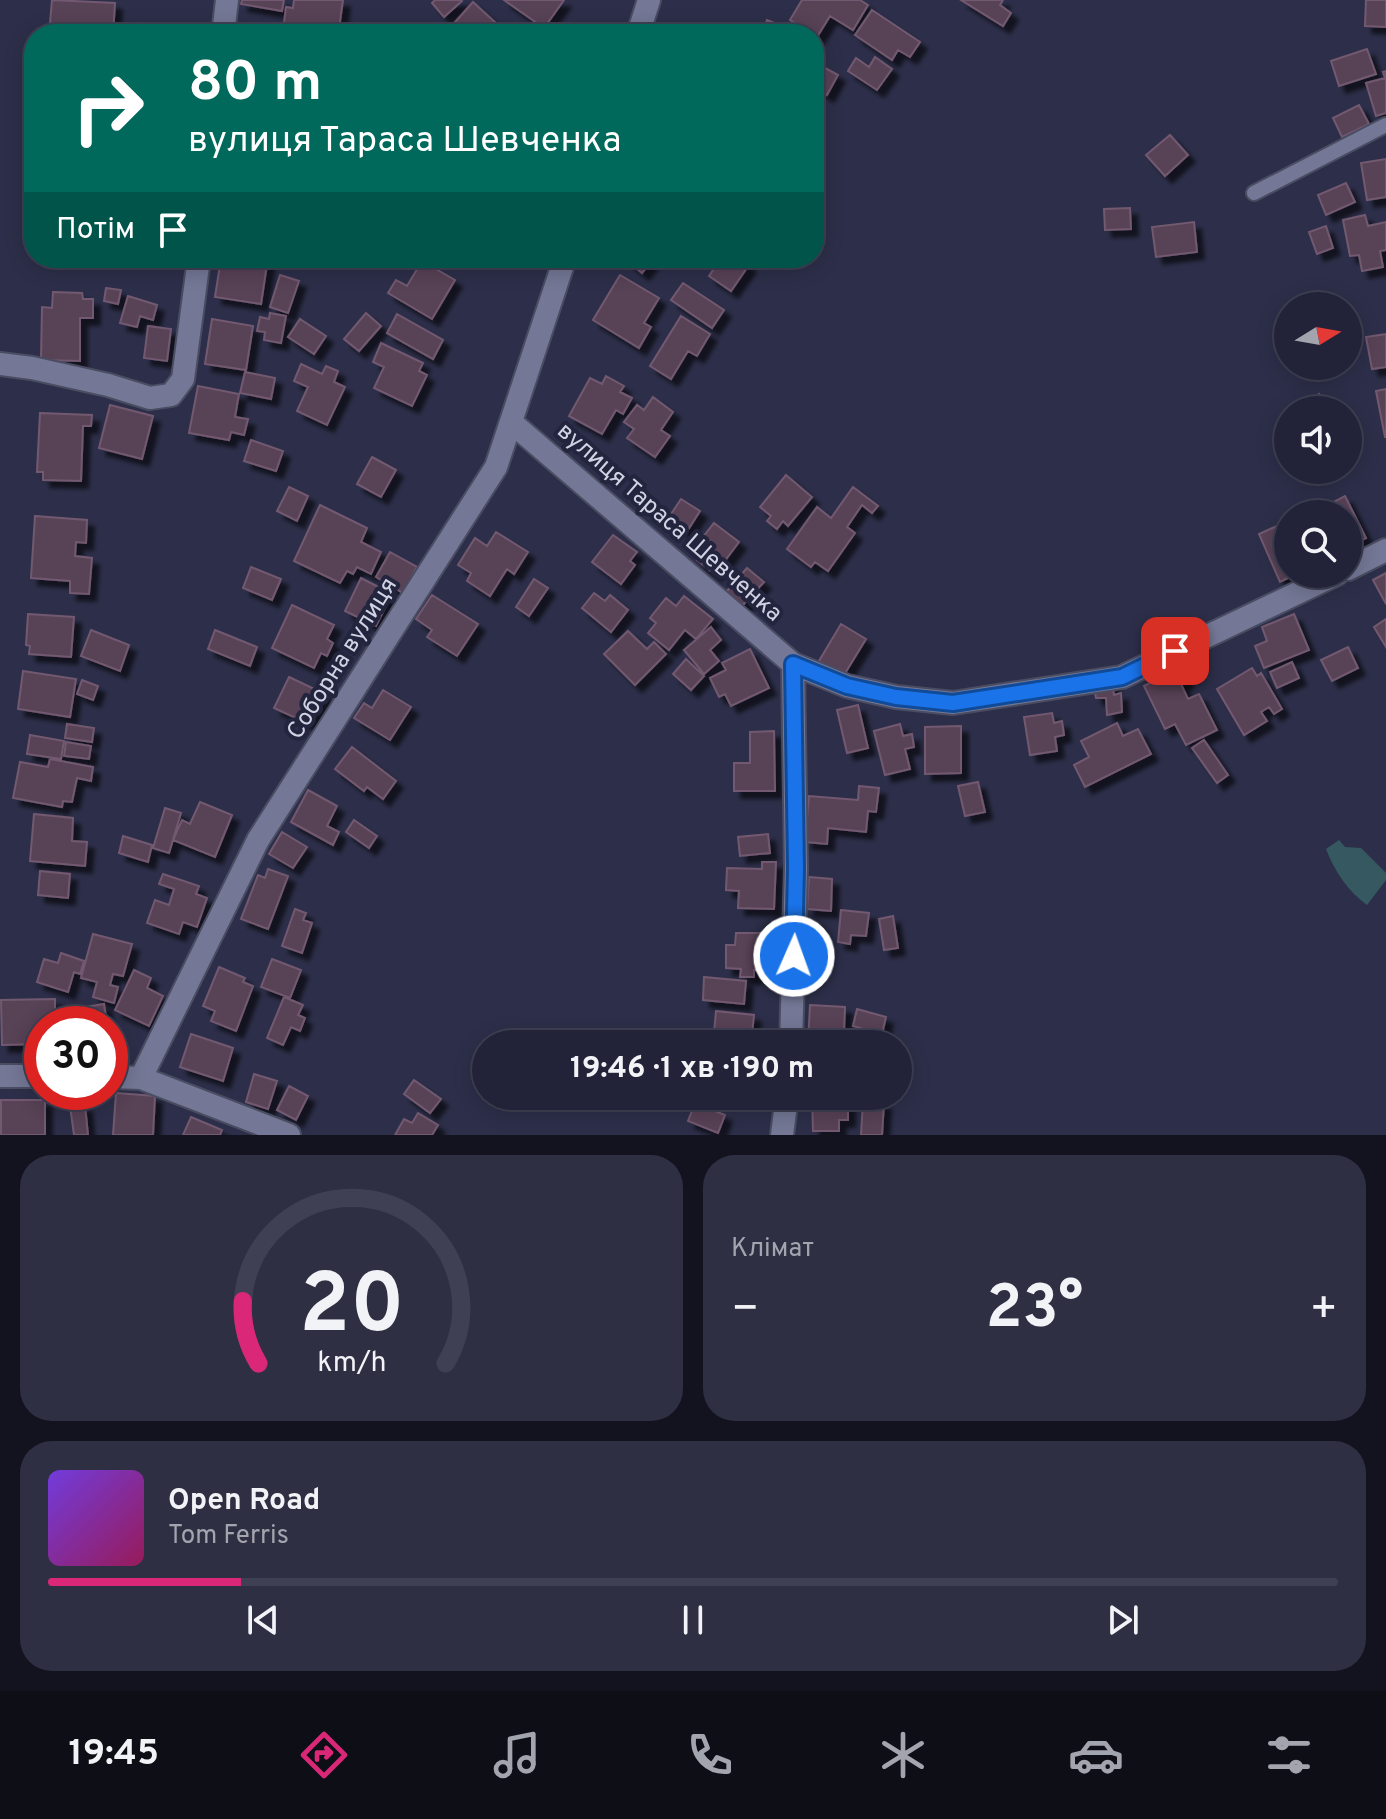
<!DOCTYPE html>
<html lang="uk">
<meta charset="utf-8">
<style>
body{margin:0;font-family:Overpass,sans-serif;background:#2e2f43;color:#f1f3f6;height:100vh;display:flex;flex-direction:column;font-size:30px;white-space:nowrap}
*{box-sizing:border-box;margin:0}
p{font-size:26px;color:#a2a4ae}
.icon{flex:none;width:44px;height:44px;fill:none;stroke:currentColor;stroke-width:2;stroke-linecap:round;stroke-linejoin:round}
.map{position:relative;height:1135px;overflow:hidden}
.sheet{display:flex;flex-direction:column;gap:20px;padding:20px;background:#13131f;flex:1}
.sheet>*{flex:none}
.top-card{position:absolute;left:24px;top:24px;width:800px;height:244px;border-radius:32px;box-shadow:0 4px 20px #0003,0 0 0 2px #3f4053;background:#00695c;color:#fff;overflow:hidden}
.needle{width:52px;rotate:79deg}
.fabs{position:absolute;left:1274px;top:292px;display:grid;gap:16px}
.fabs a{display:grid;place-items:center;width:88px;height:88px;border-radius:50%;background:#222338;box-shadow:0 4px 20px #0003,0 0 0 2px #3f4053;font-size:40px}
.speed{position:absolute;left:24px;top:1006px;display:flex;gap:16px;font-size:40px;font-weight:700;text-align:center}
.speed>*{display:grid;place-content:center;width:104px;height:104px;border-radius:50%;background:#222338;box-shadow:0 4px 20px #0003,0 0 0 2px #3f4053;line-height:1}
.speed .limit{border:12px solid #d22;background:#fff;color:#111}
.pin{position:absolute;display:grid;place-items:center;width:68px;height:68px;color:#fff;margin:-34px;border-radius:16px;box-shadow:0 4px 12px #0006}
.me{position:absolute;width:88px;margin:-44px;rotate:2deg;stroke-linejoin:round;filter:drop-shadow(0 0 6px #0008)}
.turn{display:flex;align-items:center;gap:28px;height:168px;padding:0 32px;font-size:36px}
.turn .icon{width:104px;height:104px;stroke-width:2.5}
.turn b{display:block;font-size:56px;line-height:68px}
.then{display:flex;align-items:center;height:76px;padding:0 32px;background:#0003;gap:16px;font-size:30px}
.big{font-size:60px;font-weight:700;line-height:1.1}
.sheet .card{flex:1;display:flex;flex-direction:column;justify-content:center;gap:12px;min-width:0;padding:0 28px;border-radius:32px;background:#2e2f43}
.sheet .dial{align-items:center;gap:0}
.dial svg{height:208px;overflow:visible;fill:none;stroke:#3f4053;stroke-width:7;stroke-linecap:round;text-anchor:middle}
.dial text{fill:#f1f3f6;stroke:none}
.song{display:flex;align-items:center;gap:24px}
.cover{width:96px;height:96px;border-radius:12px;background:linear-gradient(135deg,hsl(260 70% 55%),hsl(330 70% 35%))}
.played{height:8px;border-radius:4px;background:linear-gradient(90deg,#db2777 15%,#3f4053 15%)}
.keys{display:flex;justify-content:space-around;direction:ltr}
.heat{display:flex;justify-content:space-between;align-items:center;font-size:44px;direction:ltr}
.sheet .tiles{flex:1;display:grid;gap:20px;grid-template-columns:1fr 1fr}
.card:last-child{grid-column:span 2}
.trip{position:absolute;left:472px;top:1030px;width:440px;height:80px;border-radius:40px;background:#222338;box-shadow:0 4px 20px #0003,0 0 0 2px #3f4053;font-weight:700;line-height:80px;text-align:center}
.tab-bar{display:flex;height:128px;justify-content:space-around;align-items:center;background:#0e0e16;color:#a2a4ae}
.tab-bar .icon{width:56px;height:56px}
.tab-bar .active{color:#db2777}
.tab-bar b{font-size:36px;color:#f1f3f6}
.map>svg:first-child{display:block}
</style>
<div class="map">
<svg width="1386" height="1135" viewBox="0 0 1386 1135">
<defs>
<filter id="shadow"><feDropShadow dx="7" dy="7" stdDeviation="2" flood-color="#0009"/></filter>
</defs>
<rect width="100%" height="100%" fill="#2d2f4a"/>
<path fill="#365860" d="M1339,840L1345,847L1361,848L1386,873V880L1367,905C1347,890 1335,872 1326,849Z"/>
<path fill="#584356" stroke="#72596f" stroke-width="2" filter="url(#shadow)" d="M52,0L115,3L113,34H49Z
M242,0H284L282,11L241,4Z
M294,0H343L339,29L284,23L286,7L293,8Z
M435,0H461L462,1L444,17L432,3Z
M504,0H564L544,28Z
M802,0H860L868,5L853,30L830,16L817,37L790,20Z
M961,0H1003L1000,5L1011,13L1003,26Z
M1366,0H1386V27L1365,26Z
M473,2L496,23L485,34H455L449,29Z
M872,10L920,42L910,57L898,50L892,60L855,35Z
M767,20L798,33V34H762Z
M142,23L147,34H117Z
M1367,49L1376,74L1339,86L1331,61Z
M875,57L892,69L877,90L848,71L856,58L869,67Z
M814,62L838,75L827,95L814,87Z
M1386,71V113L1376,116L1366,83L1385,78L1383,72Z
M1359,105L1369,124L1342,137L1333,118Z
M1170,135L1188,155L1165,176L1146,155Z
M1386,159V197L1367,200L1361,163Z
M1346,183L1355,202L1326,215L1318,195Z
M1130,208L1131,229L1105,230L1104,209Z
M1365,215L1368,226L1386,222V250L1380,251L1383,267L1362,271L1359,255L1350,256L1343,220Z
M1194,222L1197,252L1156,257L1152,227Z
M1326,226L1333,248L1317,254L1309,232Z
M221,258H268L261,304L215,297Z
M624,258H654L642,273Z
M721,258H739L749,265L731,291L709,276Z
M422,261L455,280L432,319L388,293L396,280L407,286Z
M280,275L299,281L288,313L270,307Z
M620,275L659,298L644,323L651,327L639,348L593,320Z
M683,283L724,310L712,328L671,300Z
M106,288L121,290L118,304L104,301Z
M53,292L82,293L83,299H93V318H80V361L41,360L42,307L52,308Z
M128,296L157,305L153,320L140,316L137,327L120,323Z
M270,313L286,316L281,343L264,340L265,332L257,331L260,317L269,319Z
M366,313L381,326L359,351L344,339Z
M397,314L443,340L433,359L387,333Z
M681,316L710,334L697,356L688,351L671,379L650,366Z
M212,319L253,326L246,370L205,364Z
M300,319L326,336L314,354L288,337Z
M148,326L171,329L167,361L144,358Z
M1386,334V367L1372,369L1366,337Z
M381,343L423,363L419,371L427,375L412,406L374,388L384,367L373,362Z
M301,364L322,374L326,366L338,371L334,382L345,387L327,425L297,411L308,387L294,381Z
M245,372L275,378L271,399L240,393Z
M606,376L624,386L620,392L632,398L623,414L616,410L602,434L569,416L590,378L602,384Z
M198,386L239,394L235,417L248,419L244,435L231,432L229,440L189,433Z
M1386,389V437H1385L1376,391Z
M1319,394L1330,406L1336,400L1345,410H1301Z
M653,397L673,412L661,430L670,436L655,457L627,438L634,429L624,422L637,405L644,410Z
M110,405L153,416L142,459L99,448Z
M40,413L92,415L91,426H83L81,481L43,480V472H37Z
M251,440L283,451L276,471L244,461Z
M372,457L396,470L381,497L357,484Z
M786,475L812,497L788,526L783,521L777,529L767,521L771,516L760,507Z
M289,487L308,496L297,521L277,511Z
M853,487L878,506L872,513L862,505L847,527L855,533L828,571L815,562L811,567L787,549L817,507L831,518Z
M1345,496L1366,538L1348,547V514H1310Z
M681,499L700,511L686,533L667,520Z
M320,505L367,528L361,542L381,552L371,574L357,567L353,574L347,571L340,583L294,561Z
M35,516L87,520L86,543L76,542L75,556L92,558L89,594L70,593V581L31,578Z
M1288,521V574H1296L1280,582L1259,534Z
M714,523L739,542L715,574L697,560L710,542L703,537Z
M496,532L528,552L514,574L507,569L490,596L467,581L471,573L458,565L475,538L487,546Z
M613,535L637,552L630,561L635,565L621,584L592,562Z
M390,552L417,567L403,593L376,577Z
M251,567L281,579L272,600L243,588Z
M747,568L764,582L742,606L726,592Z
M1386,573V604L1373,580Z
M361,578L392,594L376,626L345,611Z
M534,579L548,588L529,616L516,607Z
M594,593L605,601L610,595L628,610L611,632L582,608Z
M432,595L478,624L457,656L427,637L432,630L416,619Z
M684,596L713,619L696,639L685,630L669,650L648,633L656,623L650,618L666,598L676,606Z
M292,605L334,625L327,639L333,643L327,656L321,653L314,668L272,648Z
M28,614L74,617L71,657L29,654L30,646L26,645Z
M1294,614L1309,650L1264,668L1255,646L1267,641L1262,627Z
M1386,619V647L1374,627Z
M841,624L866,639L844,675L819,661Z
M711,627L721,640L710,650L719,661L704,674L684,650Z
M91,630L129,645L120,671L81,656Z
M215,630L257,647L250,666L208,649Z
M628,631L647,649L654,642L666,654L635,685L604,654Z
M1348,647L1358,668L1332,681L1321,660Z
M750,649L769,688L731,706L725,694L719,697L710,678L726,670L722,663Z
M686,659L704,676L691,690L673,674Z
M1292,662L1299,678L1277,688L1270,672Z
M1181,667L1187,680L1181,684L1188,699L1199,694L1217,730L1186,745L1175,724L1165,729L1144,686Z
M1252,668L1257,676L1261,673L1282,709L1274,714L1269,707L1261,712L1267,721L1244,735L1217,689Z
M23,671L76,679L70,717L18,709Z
M289,677L325,694L311,725L274,708Z
M82,680L98,686L93,700L77,694Z
M1112,683L1114,695L1121,693L1122,712L1107,715L1106,698H1096L1094,688Z
M383,690L411,707L390,740L354,718L364,703L372,708Z
M858,705L868,748L847,753L837,710Z
M1052,713L1054,723L1062,721L1064,735L1055,737L1057,751L1030,755L1024,717Z
M1117,723L1123,736L1138,729L1151,754L1085,787L1074,765L1089,757L1081,741Z
M67,724L94,728L92,742L65,738Z
M900,724L903,736L912,734L914,747L905,749L910,769L885,775L874,731Z
M961,726V773L925,774V727Z
M774,731L775,791H734V763H750V732Z
M30,735L64,741L61,759L27,754Z
M1204,740L1228,775L1217,783L1192,748Z
M66,742L91,746L89,759L64,756Z
M352,747L396,781L383,799L367,787L364,791L335,769Z
M50,759L93,767L91,781L77,778L72,802L63,801L62,807L13,798L20,762L48,767Z
M978,782L985,812L965,816L958,786Z
M859,786L879,788L876,812L868,811L866,832L828,828L827,844L805,842L809,796L858,800Z
M308,790L337,806L327,826L339,832L333,845L291,822Z
M200,802L232,815L215,857L173,840L182,820L190,824Z
M165,808L181,813L169,853L153,848Z
M34,814L73,818L72,841L87,842L85,866L30,861Z
M354,820L377,836L369,848L346,832Z
M282,832L307,847L293,868L269,854Z
M768,834L770,853L740,856L738,837Z
M123,836L152,845L148,862L119,853Z
M762,862H776L774,909L738,908L739,891L726,890L727,868L762,869Z
M268,869L288,876L268,929L241,919L258,875L265,878Z
M40,871L70,874L68,898L38,895Z
M163,874L199,886L196,894L207,898L197,927L183,922L179,934L147,923L155,900L169,905L174,889L159,884Z
M809,877L832,879L831,911L807,909Z
M295,909L306,913L303,920L312,923L302,953L282,946Z
M841,910L869,913L866,936L851,935L850,944L838,942Z
M893,916L898,948L884,950L879,919Z
M736,933H770L769,970H754V977H740L741,969L726,968V945H735Z
M93,934L132,944L123,976L113,974L110,985L118,987L114,1003L93,997L97,982L81,978Z
M61,953L84,961L80,974L74,972L68,992L37,982L44,959L58,963Z
M272,959L301,970L290,998L261,987Z
M219,967L245,978L243,982L253,986L236,1031L211,1021L215,1011L203,1006Z
M134,970L151,978L147,988L163,996L149,1026L115,1010Z
M704,977L746,981L744,1004L703,1000Z
M284,997L303,1005L298,1015L305,1018L300,1031L291,1027L283,1045L267,1038Z
M55,999V1024H42V1044L2,1045L1,1000Z
M104,1004L107,1024H87L85,1007Z
M810,1005L845,1007L844,1032L859,1033L858,1044H808Z
M857,1009L886,1017L882,1034L853,1026Z
M716,1011L754,1015L751,1044H713Z
M191,1034L233,1048L223,1081L180,1067Z
M254,1074L277,1081L268,1109L246,1102Z
M414,1080L441,1099L430,1113L404,1094Z
M289,1086L308,1096L296,1120L277,1110Z
M116,1093L155,1096L153,1135H113Z
M812,1096H848V1120H839V1131H813Z
M1,1100H45V1135H1Z
M863,1101L884,1103L882,1135H861Z
M695,1103L725,1115L718,1133L688,1121Z
M85,1105L88,1135H74L70,1106Z
M418,1113L438,1125L432,1135H395L404,1119L412,1123Z
M191,1117L222,1130L220,1135H183Z"/>
<g fill="none" stroke-linecap="round" stroke-linejoin="round">
<g stroke="#4a4c62" stroke-width="18">
<path id="service" d="M1254,193L1386,125"/>
</g>
<g stroke="#4a4c62" stroke-width="26">
<path id="minor" d="M223,34L227,0
M638,34L649,0
M0,364L32,368L108,385L150,398L171,395L183,379L199,258
M511,422L793,664L847,686L896,697L953,703L1122,677L1337,574
M1348,569L1386,550
M791,1044L796,869L793,664
M0,1076H42
M110,1077L141,1078L289,1135
M141,1078L258,840L496,467L565,258
M782,1135L787,1096"/>
</g>
<use href="#service" stroke="#747896" stroke-width="14"/>
<use href="#minor" stroke="#747896" stroke-width="22"/>
</g>
<g fill="none" stroke-linecap="round" stroke-linejoin="round">
<g stroke="#114b97" stroke-width="20">
<path id="route" d="M794,956L796,869L793,664L847,686L896,697L953,703L1122,677L1175,651"/>
</g>
<use href="#route" stroke="#1a73e8" stroke-width="14"/>
</g>
<g text-anchor="middle" dominant-baseline="central" stroke-width="8" stroke-linejoin="round" paint-order="stroke">
<g font-size="24" fill="#d1d3e4" stroke="#23253f">
<text transform="translate(669 523) rotate(41)">вулиця Тараса Шевченка</text>
<text transform="translate(343 659) rotate(-58)">Соборна вулиця</text>
</g>
</g>
</svg>
<div class="fabs">
<a><svg class="needle" viewBox="-14 -14 28 28"><path d="M0-13l5 13h-10z" fill="#e53935"/><path d="M0 13l5-13h-10z" fill="#a2a4ae"/></svg></a>
<a><svg class="icon" aria-label="sound" viewBox="0 0 24 24"><path d="M4 9h4l5-4v14l-5-4H4zM17 9q2 3 0 6"/></svg></a>
<a><svg class="icon" aria-label="search" viewBox="0 0 24 24"><circle cx="10" cy="10" r="6"/><path d="M15 15l6 6"/></svg></a>
</div>
<div class="speed"><div class="limit">30</div></div>
<div class="pin" style="left:1175px;top:651px;background:#d93025"><svg class="icon" aria-label="arrive" viewBox="0 0 24 24"><path d="M6 21V4h12l-3 4 3 4H6"/></svg></div>
<svg class="me" style="left:794px;top:956px" viewBox="-20 -20 40 40"><circle r="17" fill="#1a73e8" stroke="#fff" stroke-width="3"/><path d="M0-11L8 9 0 5-8 9z" fill="#fff"/></svg>
<div class="trip">19:46 · 1 хв · 190 m</div>
<div class="top-card">
<div class="turn"><svg class="icon" aria-label="right" viewBox="0 0 24 24"><path d="M7 20v-9h11M14 6l5 5-5 5"/></svg><div><b>80 m</b>вулиця Тараса Шевченка</div></div>
<div class="then">Потім<svg class="icon" aria-label="arrive" viewBox="0 0 24 24"><path d="M6 21V4h12l-3 4 3 4H6"/></svg></div>
</div>
</div>
<section class="sheet">
<div class="tiles">
<div class="card dial"><svg viewBox="0 0 100 80">
<path d="M14 69A42 42 0 1 1 86 69"/>
<path d="M14 69A42 42 0 0 1 8 45" stroke="#db2777"/>
<text x="50" y="56" font-size="32" font-weight="700">20</text>
<text x="50" y="72" font-size="11">km/h</text>
</svg></div>
<div class="card"><p>Клімат</p>
<div class="heat"><a>−</a><b class="big">23°</b><a>+</a></div>
</div>
<div class="card">
<div class="song"><i class="cover"></i><div><b>Open Road</b><p>Tom Ferris</p></div></div>
<div class="played"></div>
<div class="keys"><svg class="icon" aria-label="previous" viewBox="0 0 24 24"><path d="M18 5L8 12l10 7zM5 5v14"/></svg><svg class="icon" aria-label="pause" viewBox="0 0 24 24"><path d="M8 5v14M16 5v14"/></svg><svg class="icon" aria-label="next" viewBox="0 0 24 24"><path d="M6 5l10 7-10 7zM19 5v14"/></svg></div>
</div>
</div>
</section>
<nav class="tab-bar">
<b>19:45</b>
<svg class="icon active" aria-label="directions" viewBox="0 0 24 24"><path d="M12 3l9 9-9 9-9-9zM9 14v-3h6M13 9l2 2-2 2"/></svg>
<svg class="icon" aria-label="music" viewBox="0 0 24 24"><path d="M9 18V5l10-2v13"/><circle cx="6" cy="18" r="3"/><circle cx="16" cy="16" r="3"/></svg>
<svg class="icon" aria-label="phone" viewBox="0 0 24 24"><path d="M5 4h4l2 5-3 2q2 4 5 5l2-3 5 2v4C11 20 4 13 5 4z"/></svg>
<svg class="icon" aria-label="climate" viewBox="0 0 24 24"><path d="M12 3v18M4 7l16 10M4 17L20 7"/></svg>
<svg class="icon" aria-label="car" viewBox="0 0 24 24"><path d="M5 17H2v-5l4-1 3-4h7l3 4 3 1v5h-3M9 17h6M6 11h13"/><circle cx="7" cy="17" r="2"/><circle cx="17" cy="17" r="2"/></svg>
<svg class="icon" aria-label="filters" viewBox="0 0 24 24"><path d="M4 7h16M4 17h16"/><circle cx="9" cy="7" r="2"/><circle cx="15" cy="17" r="2"/></svg>
</nav>
